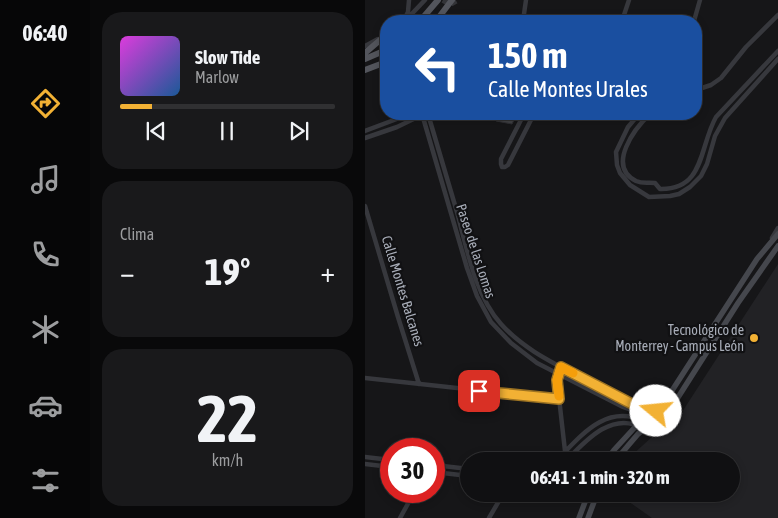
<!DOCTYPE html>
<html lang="es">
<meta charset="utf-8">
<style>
body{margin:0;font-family:"Asap Condensed",sans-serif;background:#19191b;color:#f1f3f6;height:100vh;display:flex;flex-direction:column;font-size:19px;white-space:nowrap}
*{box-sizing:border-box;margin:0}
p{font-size:16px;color:#9c9d9f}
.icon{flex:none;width:28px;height:28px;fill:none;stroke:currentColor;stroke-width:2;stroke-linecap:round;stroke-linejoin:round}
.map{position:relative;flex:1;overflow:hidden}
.drawer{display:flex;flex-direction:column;gap:12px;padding:12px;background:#09090a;width:275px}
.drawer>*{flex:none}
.banner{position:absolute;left:15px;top:15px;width:322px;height:105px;border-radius:20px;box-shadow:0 2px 8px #0003,0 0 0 1px #303032;background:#1a4fa0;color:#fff;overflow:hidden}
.speed{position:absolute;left:15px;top:438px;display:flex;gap:10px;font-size:25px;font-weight:700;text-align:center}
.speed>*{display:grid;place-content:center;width:65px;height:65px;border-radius:50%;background:#101012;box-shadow:0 2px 8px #0003,0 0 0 1px #303032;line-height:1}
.speed .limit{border:8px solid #d22;background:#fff;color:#111}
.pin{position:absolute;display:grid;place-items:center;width:42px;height:42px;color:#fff;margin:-21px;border-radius:10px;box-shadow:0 2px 8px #0006}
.me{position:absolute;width:55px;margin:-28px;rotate:287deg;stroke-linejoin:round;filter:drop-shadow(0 0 4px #0008)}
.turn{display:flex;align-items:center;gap:18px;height:105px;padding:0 25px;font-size:22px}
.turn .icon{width:65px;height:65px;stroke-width:2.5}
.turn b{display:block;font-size:35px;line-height:42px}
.big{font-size:38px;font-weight:700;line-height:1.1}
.drawer .card{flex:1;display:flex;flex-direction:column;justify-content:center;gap:8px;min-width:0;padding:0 18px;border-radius:20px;background:#19191b}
.drawer .dial{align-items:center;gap:0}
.dial b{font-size:65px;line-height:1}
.song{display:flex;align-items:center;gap:15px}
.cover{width:60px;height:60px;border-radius:8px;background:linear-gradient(135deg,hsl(300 70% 55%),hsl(210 70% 35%))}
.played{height:5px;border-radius:2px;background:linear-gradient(90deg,#f2b134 15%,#303032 15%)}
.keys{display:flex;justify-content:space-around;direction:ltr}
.heat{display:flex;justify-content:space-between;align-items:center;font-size:28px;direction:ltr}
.trip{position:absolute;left:95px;top:452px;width:280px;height:50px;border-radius:25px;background:#101012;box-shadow:0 2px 8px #0003,0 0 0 1px #303032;font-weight:700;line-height:50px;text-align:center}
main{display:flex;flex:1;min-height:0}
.tab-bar{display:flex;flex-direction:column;width:90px;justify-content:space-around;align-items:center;background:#060607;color:#9c9d9f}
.tab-bar .icon{width:35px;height:35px}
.tab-bar .active{color:#f2b134}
.tab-bar b{font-size:22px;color:#f1f3f6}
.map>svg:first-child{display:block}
</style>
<main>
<nav class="tab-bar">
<b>06:40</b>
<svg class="icon active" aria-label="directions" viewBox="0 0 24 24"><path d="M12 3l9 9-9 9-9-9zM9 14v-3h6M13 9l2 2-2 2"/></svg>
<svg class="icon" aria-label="music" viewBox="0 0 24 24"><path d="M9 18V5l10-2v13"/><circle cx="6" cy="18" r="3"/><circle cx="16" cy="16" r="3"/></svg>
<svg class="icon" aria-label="phone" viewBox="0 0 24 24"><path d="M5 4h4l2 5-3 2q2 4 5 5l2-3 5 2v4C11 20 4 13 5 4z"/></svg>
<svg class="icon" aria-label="climate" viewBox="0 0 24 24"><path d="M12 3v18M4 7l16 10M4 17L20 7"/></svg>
<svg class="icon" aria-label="car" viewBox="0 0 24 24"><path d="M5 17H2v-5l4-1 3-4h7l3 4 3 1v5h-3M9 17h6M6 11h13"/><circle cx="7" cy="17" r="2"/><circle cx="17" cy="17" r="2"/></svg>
<svg class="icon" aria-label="filters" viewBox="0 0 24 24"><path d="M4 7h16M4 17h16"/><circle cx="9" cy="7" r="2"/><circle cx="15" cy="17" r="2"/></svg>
</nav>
<section class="drawer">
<div class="card">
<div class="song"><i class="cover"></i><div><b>Slow Tide</b><p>Marlow</p></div></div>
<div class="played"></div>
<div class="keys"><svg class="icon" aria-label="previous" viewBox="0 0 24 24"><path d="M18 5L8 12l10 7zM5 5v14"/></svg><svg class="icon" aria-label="pause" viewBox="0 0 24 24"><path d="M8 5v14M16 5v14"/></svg><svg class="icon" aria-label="next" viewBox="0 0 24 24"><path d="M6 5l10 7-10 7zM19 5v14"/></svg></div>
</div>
<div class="card"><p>Clima</p>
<div class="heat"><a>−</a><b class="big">19°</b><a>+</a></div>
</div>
<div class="card dial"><b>22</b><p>km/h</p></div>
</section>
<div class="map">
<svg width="413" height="518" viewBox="0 0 413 518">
<rect width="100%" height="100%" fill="#161618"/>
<path fill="#222225" d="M413,264V518H287L253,494H366V461H264L266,456L288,436L317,412Z"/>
<path fill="#404145" stroke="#303034" d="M131,114H152L147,124L131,121Z"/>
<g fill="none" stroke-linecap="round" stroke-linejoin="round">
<path stroke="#333438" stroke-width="6" stroke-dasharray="6 3" stroke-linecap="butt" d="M78,0L85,4L92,0"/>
<path stroke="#37383d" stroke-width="4.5" d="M39,20L43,12L44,0
M40,21L60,0
M158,21L161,0
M257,21L264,0
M329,21L335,0
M0,46L13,39
M331,90L346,85L356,78L381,47L413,15
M57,114L102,268L112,296L126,322L146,343L172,363L258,407L291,419
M63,114C73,147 82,179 92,212C102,249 110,295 136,324C160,351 193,365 224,382C240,390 273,412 289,411
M159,114L136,159V164L137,167H140L143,165L169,114
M274,114L263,127L251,152L252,165L255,173L265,185L284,197L305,196L314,194L325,187L336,176L342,164L350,136L360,118L413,59
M285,114C270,128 241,166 271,181C278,184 283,182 290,183L295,189C340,190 334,147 351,117L413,51
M0,131L45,114
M0,138L32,127L59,114
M0,206L33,317L54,384
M407,238L413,228
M193,373L192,380L200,451
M0,378L194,399
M0,457L26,460
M191,461C215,437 240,403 279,421
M201,461C221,440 248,410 279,429
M0,464L26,467
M69,465L104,469
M69,472L104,476
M35,518L50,491
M124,518L138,494"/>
<path stroke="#45474d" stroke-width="5.5" d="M241,461L249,450L272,425L299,403L392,259L413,234
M250,461L273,434L298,414L312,399L373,303L413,246
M214,518L223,494
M223,518L232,494"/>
<path stroke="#53555c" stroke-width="6" d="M55,21L73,0
M71,21L87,0
M0,53L21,35
M0,59L21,50
M0,70L21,62"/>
</g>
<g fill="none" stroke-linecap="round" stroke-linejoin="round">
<g stroke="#9d7322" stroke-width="12">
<path id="route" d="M114,391L194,399L192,380L196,367L271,406L282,411H291"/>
</g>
<use href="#route" stroke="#f2b134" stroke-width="9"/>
<path stroke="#f59e0b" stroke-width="9" d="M194,396L192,380L196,367L208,373"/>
</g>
<circle fill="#f2b134" stroke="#111113" stroke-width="2" cx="389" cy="338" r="5"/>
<g text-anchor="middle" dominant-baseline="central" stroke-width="4.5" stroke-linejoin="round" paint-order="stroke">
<g font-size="14" fill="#a8adb8" stroke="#111113">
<text transform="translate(111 251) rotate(72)">Paseo de las Lomas</text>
<text transform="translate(38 291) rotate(73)">Calle Montes Balcanes</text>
</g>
<g font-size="14" fill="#a8adb8" stroke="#111113" text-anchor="end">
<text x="379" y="330">Tecnológico de<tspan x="379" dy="16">Monterrey - Campus León</tspan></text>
</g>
</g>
</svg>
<div class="speed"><div class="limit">30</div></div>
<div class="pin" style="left:114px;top:391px;background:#d93025"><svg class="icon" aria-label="arrive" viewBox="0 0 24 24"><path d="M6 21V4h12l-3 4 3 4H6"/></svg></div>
<svg class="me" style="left:291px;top:411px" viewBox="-20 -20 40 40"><circle r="19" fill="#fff"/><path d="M0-13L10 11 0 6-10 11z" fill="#f2b134"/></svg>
<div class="trip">06:41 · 1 min · 320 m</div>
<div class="banner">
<div class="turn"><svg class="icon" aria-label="left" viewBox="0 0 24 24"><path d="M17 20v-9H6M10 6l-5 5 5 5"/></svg><div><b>150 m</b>Calle Montes Urales</div></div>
</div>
</div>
</main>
